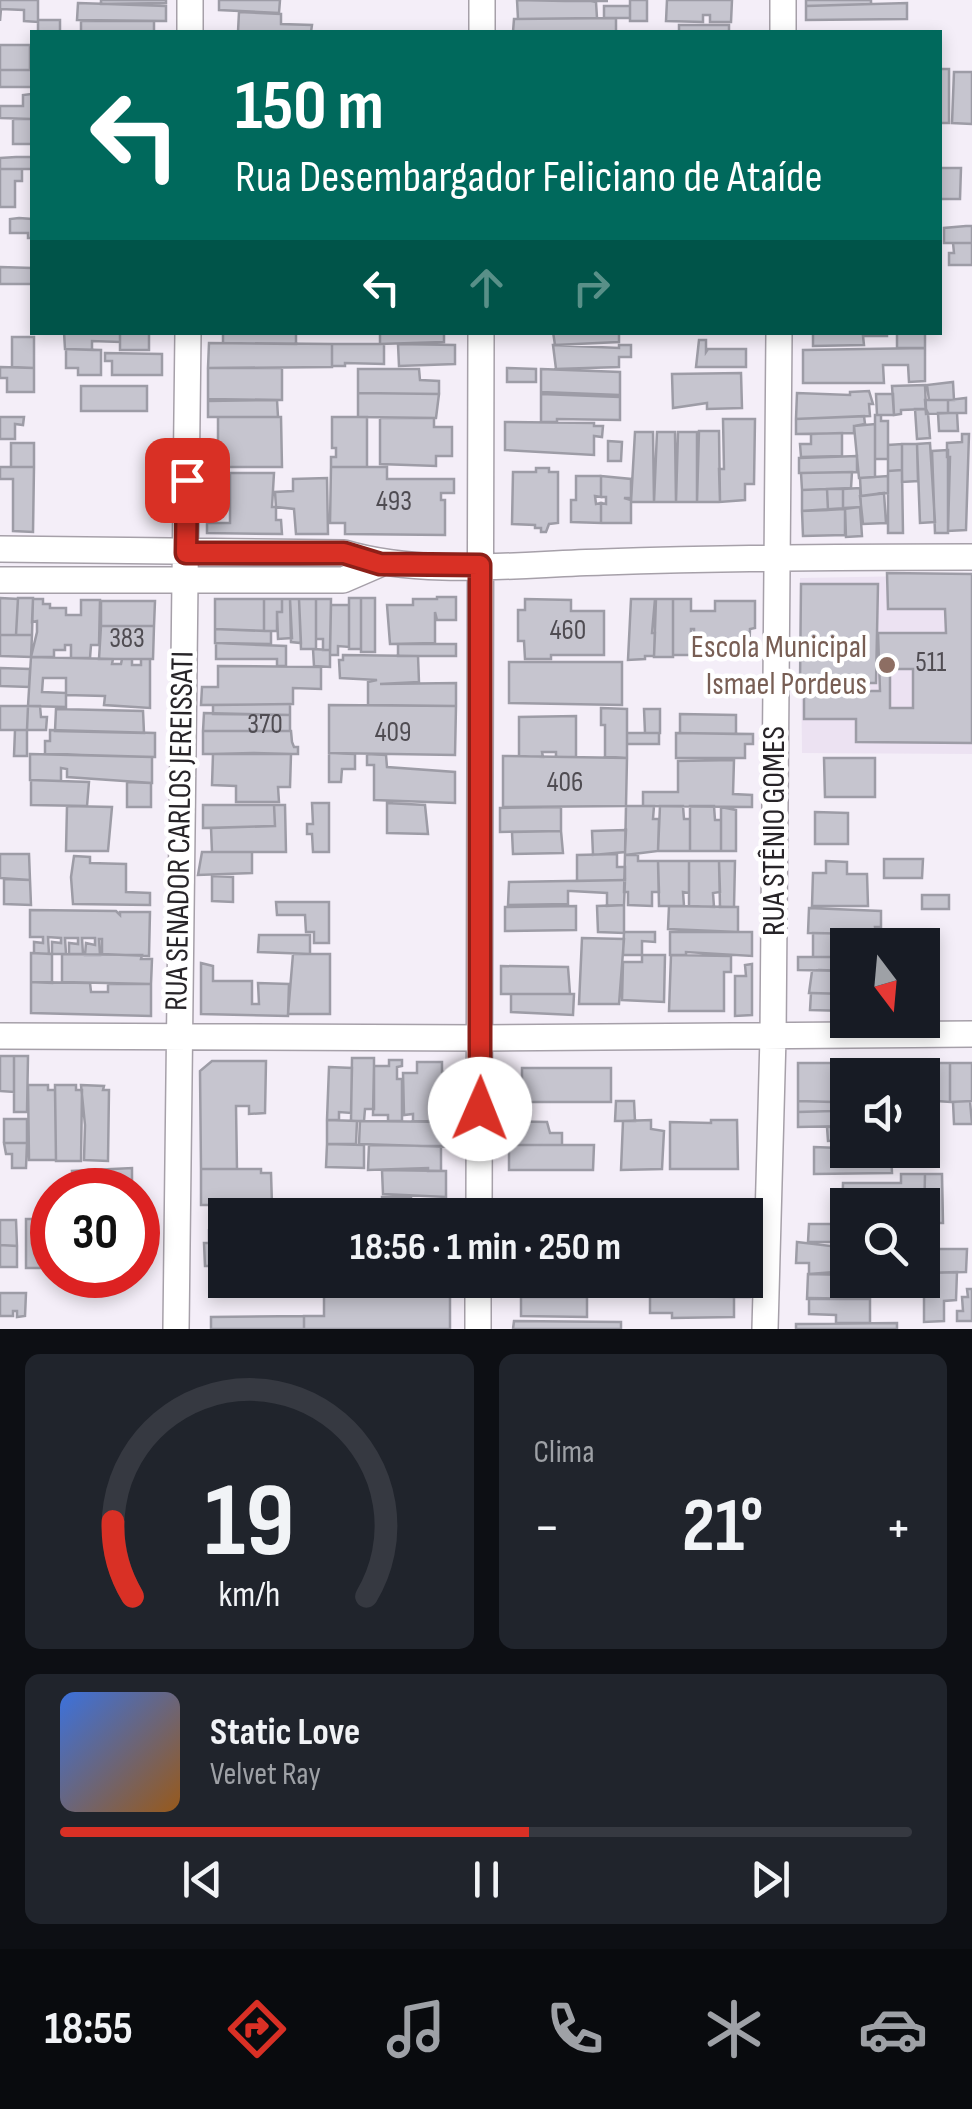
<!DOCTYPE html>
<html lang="pt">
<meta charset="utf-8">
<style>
body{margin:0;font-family:"Sofia Sans Condensed",sans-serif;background:#20242c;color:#f1f3f6;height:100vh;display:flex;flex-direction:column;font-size:38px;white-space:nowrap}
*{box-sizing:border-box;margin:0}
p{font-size:32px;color:#9ea1a6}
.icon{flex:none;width:55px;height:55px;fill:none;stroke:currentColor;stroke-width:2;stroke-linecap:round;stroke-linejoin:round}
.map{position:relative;height:1329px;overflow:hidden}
.details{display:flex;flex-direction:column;gap:25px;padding:25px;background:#0d0f14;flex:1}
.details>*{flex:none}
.guide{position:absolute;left:30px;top:30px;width:912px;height:305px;border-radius:0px;box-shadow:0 5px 15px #0003;background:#00695c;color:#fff;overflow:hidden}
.needle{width:65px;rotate:164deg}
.tools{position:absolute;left:830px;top:928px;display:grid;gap:20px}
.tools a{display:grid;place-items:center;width:110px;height:110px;border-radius:0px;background:#171b24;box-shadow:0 5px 15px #0003;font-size:50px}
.speed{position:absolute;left:30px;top:1168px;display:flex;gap:20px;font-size:50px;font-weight:700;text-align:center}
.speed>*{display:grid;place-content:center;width:130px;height:130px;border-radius:50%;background:#171b24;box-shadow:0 5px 15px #0003;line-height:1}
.speed .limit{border:15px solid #d22;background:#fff;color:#111}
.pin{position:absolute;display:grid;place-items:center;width:85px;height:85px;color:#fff;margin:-42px;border-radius:20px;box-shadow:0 5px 15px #0006}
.me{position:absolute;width:110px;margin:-55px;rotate:1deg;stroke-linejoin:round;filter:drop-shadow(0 0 8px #0008)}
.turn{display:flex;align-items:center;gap:35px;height:210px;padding:0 40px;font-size:45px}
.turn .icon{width:130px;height:130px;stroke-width:2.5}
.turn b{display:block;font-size:70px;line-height:85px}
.lanes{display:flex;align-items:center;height:95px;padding:0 40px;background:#0003;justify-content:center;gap:50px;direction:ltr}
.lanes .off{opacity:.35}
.big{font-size:75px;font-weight:700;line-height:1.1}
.details .card{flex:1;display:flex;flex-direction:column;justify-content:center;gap:15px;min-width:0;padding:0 35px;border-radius:15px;background:#20242c}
.details .dial{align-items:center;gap:0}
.dial svg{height:260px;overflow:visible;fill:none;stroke:#363941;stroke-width:7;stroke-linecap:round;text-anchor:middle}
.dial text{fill:#f1f3f6;stroke:none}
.song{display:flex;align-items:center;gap:30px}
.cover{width:120px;height:120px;border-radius:15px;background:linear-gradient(135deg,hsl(220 70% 55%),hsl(30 70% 35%))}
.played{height:10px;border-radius:5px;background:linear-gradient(90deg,#d93025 55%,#363941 55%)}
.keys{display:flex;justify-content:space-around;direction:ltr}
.heat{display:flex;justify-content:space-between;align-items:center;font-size:55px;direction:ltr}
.details .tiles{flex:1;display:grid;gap:25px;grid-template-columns:1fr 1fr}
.card:last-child{grid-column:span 2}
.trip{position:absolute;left:208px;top:1198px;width:555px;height:100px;border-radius:0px;background:#171b24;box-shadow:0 5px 15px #0003;font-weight:700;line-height:100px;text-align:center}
.tabs{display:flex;height:160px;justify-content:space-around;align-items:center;background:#090b0e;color:#9ea1a6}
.tabs .icon{width:70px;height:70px}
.tabs .selected{color:#d93025}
.tabs b{font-size:45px;color:#f1f3f6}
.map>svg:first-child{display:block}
</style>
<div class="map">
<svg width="972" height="1329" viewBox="0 0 972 1329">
<rect width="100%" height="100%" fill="#f4eef8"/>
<path fill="#ece2f2" d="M972,575V754L802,753L800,578Z"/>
<path fill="#c6c5cf" stroke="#9d9ca6" stroke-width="2.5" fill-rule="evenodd" d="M0,0H38V22L24,21V10L1,9L0,21Z
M101,0H166V3L101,4Z
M219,0H280L279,13L219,10Z
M517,0L565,1H608H591L596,2L597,18L518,19Z
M630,0H647V21H630Z
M667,0H732L731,22H710V15H703V22L666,21Z
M806,0H871V4L806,6Z
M78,3L166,6V21L77,20Z
M907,3V19L806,20V6Z
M604,6H630V18H604Z
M239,12L281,14V24L312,25L311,32H238Z
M616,18V32H513L514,19Z
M38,20H60V32H38Z
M81,21H154V32H81Z
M679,25H729V32H679Z
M0,45H30V70H0Z
M940,69H949V123H940Z
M0,70H32V87H0Z
M954,72H972V124L952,123Z
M32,94V119L0,118V106H23V95Z
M13,119H32V144H13Z
M16,157H32V169H0V158Z
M940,168H961L960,199H940Z
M0,169H22V181H15V207H0Z
M19,218L32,219V238H28V233H10V219Z
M966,226H972V243H944V228Z
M953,243H972V265H949V253H954Z
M0,267L32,268V284H0Z
M64,332H120V342L92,341V350L65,349Z
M120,332H149V350H120Z
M223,332H296V344L223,343Z
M380,332H444V342L380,344Z
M553,332H619V342L555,345Z
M813,332H887V336H863L864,345L813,346Z
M897,332H925V348H897Z
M12,337H34V368L12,367Z
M699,340H706V352L708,349H746V367H696Z
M209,343L332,344V367L208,368Z
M332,344H384V364L345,363V366H332Z
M398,344L455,345V364L399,366Z
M553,345L619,348V345H631V357H619V367L556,369Z
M925,348V381L909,382L908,365H883L884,383H803V350Z
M66,349L101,350V375H78V368H66Z
M105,353L162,354V375H112V361H105Z
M0,367L34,368V392H7V378H0Z
M208,368H282V400L208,399Z
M507,368L536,369V382H507Z
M358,369H419L420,380L439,381V394L358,393Z
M541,369L620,372V395L541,392Z
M741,373L742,408L707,409V403L673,408L672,374Z
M953,382L954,400H929L927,385Z
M925,385L926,409L901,410V414L894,415L892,386Z
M81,386H147V411H81Z
M869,391L873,404H869L870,416L796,419L797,393L850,395V392Z
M358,393L439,394L436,418L358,417Z
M541,394L620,397V420L557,419V422H541Z
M876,394H893L894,415H877Z
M966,398V413H948V400Z
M277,400L278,417H208V401Z
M925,400H948V413L926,414Z
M915,409H926L928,413L930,438L917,439Z
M938,413H957L958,431H939Z
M875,415H881V421H888V459H875Z
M864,416L865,424L854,426V433L796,434V419Z
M0,417H24L23,425L15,424V439H0Z
M218,417H281L282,467H218Z
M332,417H367V467H331V457H336V448H332Z
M380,418H434V427H452V456H436V466L380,464Z
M723,419H755L754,484H745V500L720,502L719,469H724Z
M505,422L594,423V426H603L602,437L594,436V455L505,450Z
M875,424V477L859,478L854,426Z
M699,431H719L720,502H697Z
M635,432H653L654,502H631Z
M657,432H675L676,502H654Z
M678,432H697V502H676Z
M842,433V456L801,457L800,444H811V434Z
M962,434H969L966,530L948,531L950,457H947V443L962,442Z
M608,441L622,442L621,461H608Z
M11,443H34V467H11Z
M930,443L935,522L920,523L917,444Z
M902,444V470L888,471V445Z
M902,444H917L918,481L902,482Z
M948,450V533H935L932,451Z
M857,456V472L799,473V458Z
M0,467H34L33,532L13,531V479H0Z
M331,467H387V479H454V493H441V500H445V535L345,534V523H330Z
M536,468H549V472H558V523L549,524L546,532H541V528H535V525L512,524L513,472H536Z
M902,470L903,533H888V471Z
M852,472L851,488L802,490L801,473Z
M230,473H274L272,507H276V520H281L282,534L207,533V523H230Z
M576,476H601V497L595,496L596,504L601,503V523L571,522V500H576Z
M601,476L631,479V498H624L631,500V523H601V503L606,504V497H601Z
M888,476V493L861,496L860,478Z
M327,478L328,534H296L294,509L276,507L275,492L293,491V479Z
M860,488L861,507L843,509V489Z
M827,489H843V509L828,510Z
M827,489L828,510L802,511V490Z
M884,493L886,523L863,524L860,496Z
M860,507L862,536L846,537L845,508Z
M845,508V535L803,536L802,511Z
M887,573L972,574V743L856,742V719H804V691H880L878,633H946L945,609H888ZM890,669H913V708H890Z
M801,584H878L876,683H800Z
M437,597H456V620H437L435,612V643L390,644L387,605H413V599H437Z
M0,598L18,599L16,635H0Z
M18,598H33L32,635H16Z
M349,598H361V649H349Z
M361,598H375V652H361Z
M33,599H43V604H50V608H66V615H81V600H100L99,645H91L90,658H71V645H65V650H54V657H31L37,632V621L32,622Z
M215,599H264V631L215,629Z
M264,599H282V612H277V631H264Z
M282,599H290L292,638L278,639L277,612H282Z
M290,599H299L301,643L291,642Z
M299,599H316V649H301Z
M316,599H331L330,650H323V639H316Z
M525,599L571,600V611H604V655H551V659H525L524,641H518V610H525Z
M631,599H655L652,633H655L654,656H645V659L628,660Z
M656,599H673V657H654Z
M673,599H691V611H715V601H755V628L750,629L749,656L725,657V653L694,655V629H691V655H673Z
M101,601H155L154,626H101Z
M331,605H349V647L338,646V655H330Z
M101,626H154L153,659H99Z
M215,629L271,631V644L215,643Z
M0,635H32L31,657L0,656Z
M216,643L286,646V666H277V659H216Z
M398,644H456V656H398Z
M313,649L330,650V667L314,666Z
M343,655L418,656L419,682L380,684L456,683V706L368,705V682L377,680L340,678L339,660H343Z
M31,657L113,659L112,664H121L122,659H132V665H141V659H150V708L104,705L105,696L66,695V707L28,706ZM43,678H66V693L42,692Z
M509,662H622V705L509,703Z
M218,666L321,667V689L293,688V704L201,705L202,687H218Z
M0,668L30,669L29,687L0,686Z
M290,704V715L213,714V705Z
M329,705L456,706L455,755L329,753Z
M0,706H28L27,730H0Z
M28,706H40L41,717H47L46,730H27Z
M601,708L627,709V758L605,757V725H601Z
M56,709L143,711L144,733L55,731Z
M644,709H660V733H645Z
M204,713L290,715V731H203Z
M680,714L736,715V734L680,733Z
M576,716V757H556V752H542L543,757L519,756V717Z
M15,730H27V756H14Z
M50,730L155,733V757L45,754V741H50Z
M203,731H291L292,742L294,747H298V754H203Z
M627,733H659V744H627Z
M676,733L753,734V744H745V758H676Z
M253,753L291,754L290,787H278L279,802H236V786L212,785L213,754Z
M329,753L355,754V769H342L341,782H329Z
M30,754L152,757V783L67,777V769L61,768V781L30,780Z
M367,754L386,755L387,767L455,772V803L374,800V765H367Z
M503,756L627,758L626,806L503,807Z
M824,758H875V797H825Z
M734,760L733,794L752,795V807L643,806V792H678V761Z
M31,780L89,782L87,806L31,805Z
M127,782L151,783V807H127Z
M312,803H329V852H313L312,834H307V824H313Z
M387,803L425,805L428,834L387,833Z
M203,805H274L275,826L203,828Z
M274,805H285L286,852H212L211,828L275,826Z
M67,806L112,807L108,851H66Z
M626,806H654L653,819H659L658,851L625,855Z
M660,806H683L684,819H690V851H658Z
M690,806H714L715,820H721V851H690Z
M561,807V831L500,832V808Z
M721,807L736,810V851H721Z
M815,812L848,813V844H815Z
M626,830L625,852L593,855L592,831Z
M561,831L563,853L513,854L512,832Z
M202,852H252V873L198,875Z
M0,854H29L30,880L0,878Z
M617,854V867H625V880L577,881V855Z
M625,855H638V861H658L659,892H652V906L628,905V892H624Z
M74,856L90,857V863L126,864V892L150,893V905L73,904L71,877Z
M884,859H923L922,878H884Z
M658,861H689V893L683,892L684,906H659Z
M689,861H719L720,892L713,893L714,907L689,906Z
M719,861H735L734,907H720Z
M826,861L847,862V874H867L868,906H812L813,873H826Z
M212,876L233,877V902L212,901Z
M4,879L30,880L31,905L4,904Z
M625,880L624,905L607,906V893L571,891H568V904L508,905L509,882Z
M922,895H949V909H922Z
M276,902H329V943H314V932H306L305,915H277Z
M624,905V933L598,932L597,906Z
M576,906V930L505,931V907Z
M669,906L738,907V932L668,929Z
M809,908L881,911V927H875L876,934L808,933Z
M30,910L116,911L120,915V912H150L149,956L102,954V939H99L100,955H85L86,943L95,945V938H82L83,954H69V943L78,944V938H65L66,954H52V942L61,943V938L48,937L49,954L34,953V942L43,943V937H30Z
M655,932V942L642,941V955H623L624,932Z
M670,932H752V956L686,952V955H670Z
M813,933L863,934L864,945H848V957H813Z
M259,935H310V954L258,952Z
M582,938L624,939L619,1004H579Z
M31,953L52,954V983L31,982Z
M62,954L142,955L141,959H152L151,984L62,982Z
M293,954H330V1014H288Z
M642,955H665L664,1002L622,1000L623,962H642Z
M671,955L731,956V972H724V1011H669Z
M798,957H848V971L798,970Z
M201,963L213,966V981H252V1004H259L258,983L289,984L288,1016L201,1014Z
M752,964V1015L735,1016V976H746L745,965Z
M501,966L568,967L570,994H501Z
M819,970L848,971V994L809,993L812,971Z
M31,982L90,983L91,992H108V984H151V1016L31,1013Z
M811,993L848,994V1011L810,1010Z
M511,994H574L573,1015L511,1012Z
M0,1056H14V1092L0,1091Z
M14,1056H28L27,1112H14Z
M352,1058H374V1109H365L364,1121H351Z
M389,1060H402V1066L397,1067V1079H402V1121H388V1115H373L374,1066H389Z
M212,1061H266L265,1113L249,1114V1106H236L237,1169H201L200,1071Z
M417,1062H442V1072H452V1117H436V1122L413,1121V1114L404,1115L403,1073H417Z
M912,1062H925V1117H922V1075H912Z
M798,1063H834L833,1102L798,1101Z
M834,1063H878L877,1075H848V1126L798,1127V1112L832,1111Z
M925,1063H937V1101H925Z
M937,1063H950V1102L937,1101Z
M950,1063H972V1101L950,1102Z
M329,1067L352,1068L351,1113L339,1112V1120H327Z
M522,1068H611V1102H522Z
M28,1085H48V1090H55L56,1160H29Z
M55,1085H76V1090H82L81,1161H56Z
M81,1085L104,1086L103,1090H109L108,1161L84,1160L85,1125Z
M616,1101H634L635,1121H615Z
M798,1101L833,1102L832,1111L798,1112Z
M970,1101L972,1124H954L953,1102Z
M4,1119H27V1143H4Z
M327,1120L357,1121L356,1144H327Z
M651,1120V1129L664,1131L662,1169L621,1170L623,1121Z
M711,1120H737L738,1169H670V1122L711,1123Z
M360,1121L454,1122V1147L359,1144Z
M498,1121L547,1122L550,1133H562V1145H498Z
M922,1125L925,1162H907V1150H922Z
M848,1126V1140L828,1141L827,1127Z
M4,1143H27L26,1168H12V1154H6Z
M327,1144L364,1145V1168L326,1167Z
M369,1145L441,1146V1171H428V1168L368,1170Z
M509,1145H594L593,1170H509Z
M814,1147L891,1150L892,1173L814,1174Z
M132,1168V1190H54V1186L73,1185L72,1171Z
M201,1169H261V1173H271L272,1205H201Z
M382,1170L446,1171V1197L383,1194Z
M901,1174H925L924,1223L922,1205H848V1224H842L843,1183H901Z
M925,1174H942L943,1223H924Z
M382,1197H411V1215H382Z
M216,1218H225V1243H209V1230L215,1229Z
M26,1219H41L40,1255H52V1268H26Z
M0,1220H16L17,1246L0,1245Z
M809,1224H848V1242H808Z
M797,1242L848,1248V1271L809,1274V1263H796Z
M204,1243H225V1266H205Z
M0,1245L17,1246V1267H0Z
M924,1249H967L966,1272L924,1273Z
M745,1271H750V1297H736V1294L650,1296L649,1284H640V1280H745Z
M957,1272L956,1300L944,1301V1321L924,1322V1273Z
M808,1274L848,1275V1280H869L868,1299H807Z
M324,1280H450V1329H304V1316H324Z
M558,1280H622V1290L609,1294H558Z
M967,1289H972V1321H957V1311H963L962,1297H968Z
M0,1293H26L25,1316L17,1317V1311H13V1316H0Z
M650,1296L734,1297V1317L672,1318V1313H650Z
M521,1297H587V1317L521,1316Z
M809,1298L870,1299V1323H836V1315L809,1314Z
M304,1316V1329H211V1317Z
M514,1321L621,1322V1329H513Z
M897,1323V1329H796V1324Z"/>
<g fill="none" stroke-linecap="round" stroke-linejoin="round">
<g stroke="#a6a0a9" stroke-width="28">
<path id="street" d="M190,32V0
M482,32V0
M783,32V0
M0,549L344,553C425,577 519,564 603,562C726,558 849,557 972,557
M0,580H343L380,564
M0,1036L481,1038L972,1034
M479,1215L481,332
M176,1329L188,332
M478,1329V1280
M765,1329L773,1037L779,332"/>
</g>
<use href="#street" stroke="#fff" stroke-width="25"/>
</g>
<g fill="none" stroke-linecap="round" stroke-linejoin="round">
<g stroke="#8d1f18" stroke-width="25">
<path id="route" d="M187,480L186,553H344L380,564L480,565V1109"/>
</g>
<use href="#route" stroke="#d93025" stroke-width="18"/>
</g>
<circle fill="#8d6e63" stroke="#fff" stroke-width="4" cx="887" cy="665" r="10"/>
<g text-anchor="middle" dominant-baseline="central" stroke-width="9" stroke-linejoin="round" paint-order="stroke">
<g font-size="28" fill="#4f4c52">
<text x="394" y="501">493</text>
<text x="568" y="630">460</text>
<text x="127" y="638">383</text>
<text x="931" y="662">511</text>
<text x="265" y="724">370</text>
<text x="393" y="732">409</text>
<text x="565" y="782">406</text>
</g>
<g font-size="32" fill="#785e54" stroke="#fff" text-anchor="end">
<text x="867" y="647">Escola Municipal<tspan x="867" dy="37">Ismael Pordeus</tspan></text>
</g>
<g font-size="32" fill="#272428" stroke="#fff">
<text transform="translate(180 831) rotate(-89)">RUA SENADOR CARLOS JEREISSATI</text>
<text transform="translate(774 831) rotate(-90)">RUA STÊNIO GOMES</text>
</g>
</g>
</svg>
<div class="tools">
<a><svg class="needle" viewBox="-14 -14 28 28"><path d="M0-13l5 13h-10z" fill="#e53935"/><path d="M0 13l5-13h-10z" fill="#9ea1a6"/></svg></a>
<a><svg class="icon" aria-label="sound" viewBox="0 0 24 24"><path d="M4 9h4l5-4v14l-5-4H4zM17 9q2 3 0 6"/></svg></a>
<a><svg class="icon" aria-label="search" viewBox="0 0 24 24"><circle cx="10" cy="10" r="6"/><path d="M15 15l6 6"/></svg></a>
</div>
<div class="speed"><div class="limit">30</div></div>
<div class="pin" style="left:187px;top:480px;background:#d93025"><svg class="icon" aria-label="arrive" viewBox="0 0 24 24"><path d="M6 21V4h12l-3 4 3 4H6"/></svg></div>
<svg class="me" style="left:480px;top:1109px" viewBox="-20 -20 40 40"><circle r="19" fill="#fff"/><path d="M0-13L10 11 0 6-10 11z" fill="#d93025"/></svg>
<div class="trip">18:56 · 1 min · 250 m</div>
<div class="guide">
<div class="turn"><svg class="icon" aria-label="left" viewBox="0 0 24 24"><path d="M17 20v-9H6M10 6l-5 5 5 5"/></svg><div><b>150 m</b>Rua Desembargador Feliciano de Ataíde</div></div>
<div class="lanes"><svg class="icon" aria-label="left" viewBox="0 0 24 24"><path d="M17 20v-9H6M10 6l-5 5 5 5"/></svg><svg class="icon off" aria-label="ahead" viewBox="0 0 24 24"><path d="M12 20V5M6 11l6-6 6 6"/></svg><svg class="icon off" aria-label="right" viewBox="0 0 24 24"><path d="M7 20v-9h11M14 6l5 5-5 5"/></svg></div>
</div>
</div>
<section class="details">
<div class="tiles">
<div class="card dial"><svg viewBox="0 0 100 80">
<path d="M14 69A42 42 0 1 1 86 69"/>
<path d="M14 69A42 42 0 0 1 8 46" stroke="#d93025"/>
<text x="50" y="56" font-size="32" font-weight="700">19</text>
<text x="50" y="72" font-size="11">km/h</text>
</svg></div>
<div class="card"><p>Clima</p>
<div class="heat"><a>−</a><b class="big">21°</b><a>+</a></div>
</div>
<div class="card">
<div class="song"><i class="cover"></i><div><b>Static Love</b><p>Velvet Ray</p></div></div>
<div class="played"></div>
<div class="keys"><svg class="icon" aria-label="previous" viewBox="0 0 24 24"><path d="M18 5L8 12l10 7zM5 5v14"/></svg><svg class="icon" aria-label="pause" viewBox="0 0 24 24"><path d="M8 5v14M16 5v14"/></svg><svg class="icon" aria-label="next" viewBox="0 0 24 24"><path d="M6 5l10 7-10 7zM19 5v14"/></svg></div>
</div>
</div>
</section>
<nav class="tabs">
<b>18:55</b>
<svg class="icon selected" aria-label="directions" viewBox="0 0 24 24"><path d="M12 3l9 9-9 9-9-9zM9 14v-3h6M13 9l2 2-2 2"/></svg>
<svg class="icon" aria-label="music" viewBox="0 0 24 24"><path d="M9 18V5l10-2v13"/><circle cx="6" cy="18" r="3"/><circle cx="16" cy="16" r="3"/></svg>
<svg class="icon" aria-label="phone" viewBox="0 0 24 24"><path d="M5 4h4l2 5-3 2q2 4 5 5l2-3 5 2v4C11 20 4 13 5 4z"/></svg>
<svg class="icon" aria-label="climate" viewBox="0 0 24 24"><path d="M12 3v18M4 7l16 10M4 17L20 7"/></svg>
<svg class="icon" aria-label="car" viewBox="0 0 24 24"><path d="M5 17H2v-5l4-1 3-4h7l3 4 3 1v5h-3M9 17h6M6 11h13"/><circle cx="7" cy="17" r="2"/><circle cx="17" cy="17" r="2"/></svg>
</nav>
